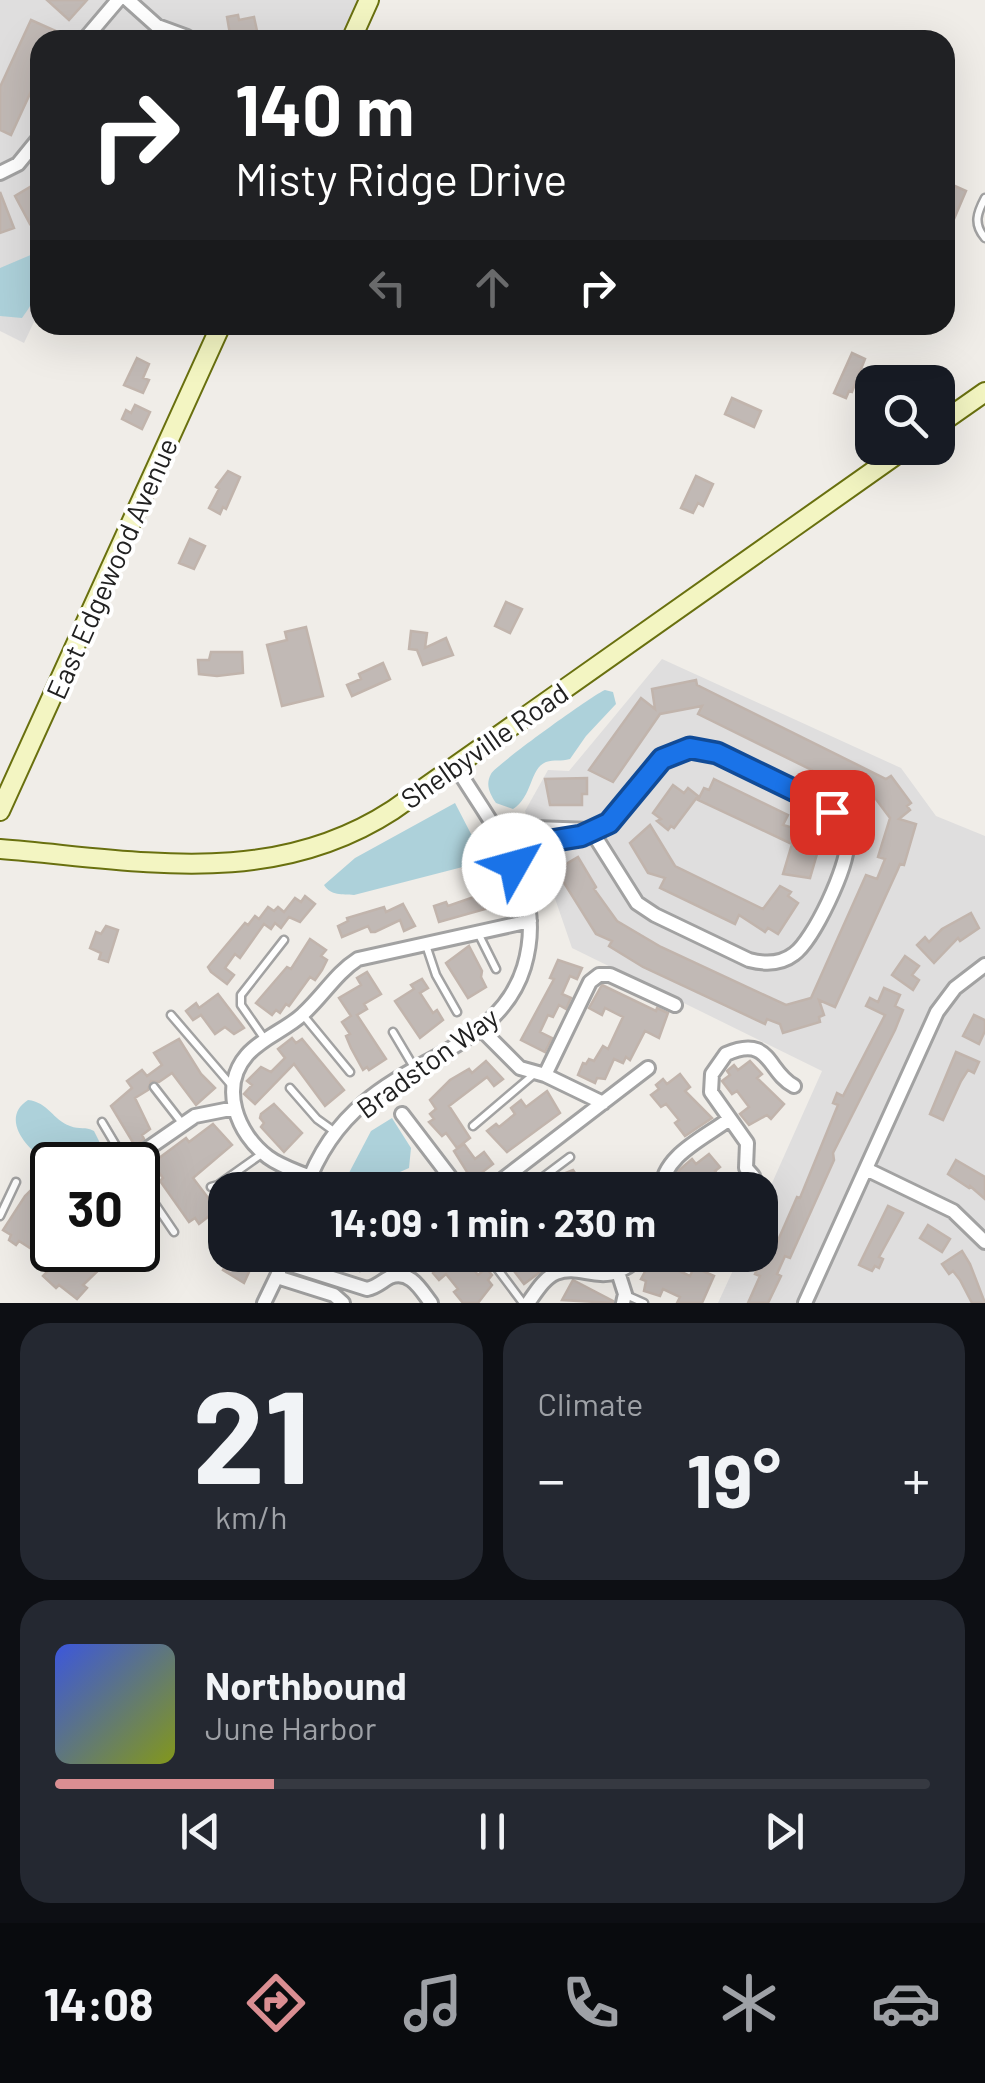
<!DOCTYPE html>
<meta charset="utf-8">
<style>
body{margin:0;font-family:Barlow,sans-serif;background:#242831;color:#f1f3f6;height:100vh;display:flex;flex-direction:column;font-size:38px;white-space:nowrap}
*{box-sizing:border-box;margin:0}
p{font-size:32px;color:#9ea1a6}
.icon{flex:none;width:55px;height:55px;fill:none;stroke:currentColor;stroke-width:2;stroke-linecap:round;stroke-linejoin:round}
.map{position:relative;height:1303px;overflow:hidden}
.drawer{display:flex;flex-direction:column;gap:20px;padding:20px;background:#0d0f14;flex:1}
.drawer>*{flex:none}
.banner{position:absolute;left:30px;top:30px;width:925px;height:305px;border-radius:30px;box-shadow:0 10px 40px #0002;background:#202124;color:#fff;overflow:hidden}
.fabs{position:absolute;left:855px;top:365px;display:grid;gap:20px}
.fabs a{display:grid;place-items:center;width:100px;height:100px;border-radius:20px;background:#171b24;box-shadow:0 10px 40px #0002;font-size:50px}
.speed{position:absolute;left:30px;top:1142px;display:flex;gap:20px;font-size:50px;font-weight:700;text-align:center}
.speed>*{display:grid;place-content:center;width:130px;height:130px;border-radius:50%;background:#171b24;box-shadow:0 10px 40px #0002;line-height:1}
.speed .limit{border:5px solid #111;border-radius:15px;background:#fff;color:#111}
.pin{position:absolute;display:grid;place-items:center;width:85px;height:85px;color:#fff;margin:-42px;border-radius:20px;box-shadow:0 5px 15px #0006}
.me{position:absolute;width:110px;margin:-55px;rotate:52deg;stroke-linejoin:round;filter:drop-shadow(0 0 8px #0008)}
.turn{display:flex;align-items:center;gap:35px;height:210px;padding:0 40px;font-size:45px}
.turn .icon{width:130px;height:130px;stroke-width:2.5}
.turn b{display:block;font-size:70px;line-height:85px}
.lanes{display:flex;align-items:center;height:95px;padding:0 40px;background:#0003;justify-content:center;gap:50px;direction:ltr}
.lanes .off{opacity:.35}
.big{font-size:75px;font-weight:700;line-height:1.1}
.drawer .card{flex:1;display:flex;flex-direction:column;justify-content:center;gap:15px;min-width:0;padding:0 35px;border-radius:30px;background:#242831}
.drawer .dial{align-items:center;gap:0}
.dial b{font-size:130px;line-height:1}
.song{display:flex;align-items:center;gap:30px}
.cover{width:120px;height:120px;border-radius:15px;background:linear-gradient(135deg,hsl(230 70% 55%),hsl(70 70% 35%))}
.played{height:10px;border-radius:5px;background:linear-gradient(90deg,#da8e92 25%,#363941 25%)}
.keys{display:flex;justify-content:space-around;direction:ltr}
.heat{display:flex;justify-content:space-between;align-items:center;font-size:55px;direction:ltr}
.drawer .tiles{flex:1;display:grid;gap:20px;grid-template-columns:1fr 1fr}
.card:last-child{grid-column:span 2}
.trip{position:absolute;left:208px;top:1172px;width:570px;height:100px;border-radius:30px;background:#171b24;box-shadow:0 10px 40px #0002;font-weight:700;line-height:100px;text-align:center}
.menu{display:flex;height:160px;justify-content:space-around;align-items:center;background:#090b0e;color:#9ea1a6}
.menu .icon{width:70px;height:70px}
.menu .current{color:#da8e92}
.menu b{font-size:45px;color:#f1f3f6}
.map>svg:first-child{display:block}
</style>
<div class="map">
<svg width="985" height="1303" viewBox="0 0 985 1303">
<rect width="100%" height="100%" fill="#f0ede8"/>
<path fill="#dfdede" d="M0,0H369L351,40H40V309L24,343L0,331Z
M662,659L901,768L936,816L985,836V1303H718L740,1255H760V1210L822,1071L572,948L525,811L548,770L569,771Z"/>
<path fill="#add1da" d="M40,251C40,282 41,293 22,318L0,316V268Z
M605,690L613,692L616,704L586,736L570,759C561,762 554,759 546,762C530,768 532,798 513,809L496,803C490,794 485,785 491,774C494,766 597,692 605,690Z
M455,803L484,859L482,862L354,895C342,894 331,896 324,885L355,858Z
M28,1100C48,1102 53,1120 70,1126C80,1130 85,1126 94,1131L111,1165H52V1180L47,1161C26,1149 0,1118 28,1100Z
M392,1118L411,1148L409,1168L359,1190H340L371,1131Z"/>
<path fill="#c1b9b5" stroke="#c1b4ac" stroke-width="2.5" d="M47,0H87L69,20Z
M238,15L239,20L254,17L259,40H231L227,17Z
M31,20L60,33L57,40H40V72L11,135L0,130V87Z
M40,181V219L30,224L15,196Z
M948,183L966,191L954,219L945,215Z
M0,192L14,228L0,233Z
M852,353L865,359L852,392L849,391L846,398L834,393Z
M137,358L149,364L143,378L149,380L143,393L124,385Z
M732,398L761,411L754,427L725,414Z
M135,405L150,412L142,429L122,419L126,410L131,413Z
M228,471L240,477L226,509L223,507L220,514L209,508L219,489L216,487Z
M696,476L713,484L703,506L698,503L693,513L681,508Z
M190,539L205,546L194,569L179,563Z
M506,602L522,609L510,633L495,626Z
M306,627L323,696L282,706L267,645L287,640L285,632Z
M411,631L427,633L425,648L446,638L453,655L423,665L417,650L409,649Z
M211,652H242L243,673L217,676L199,674L198,660H209Z
M383,663L390,679L352,696L347,685L361,679L359,674Z
M696,680L697,685L886,779L891,776L911,803L907,806L910,810L899,819L916,824L904,865L900,864L898,869L835,1007L819,1000L824,1015L819,1017L820,1022L783,1033L780,1024L767,1019L765,1024L643,967L609,946L612,941L596,934L556,870L578,857L596,887L594,889L617,921L661,947L786,1005L811,998L866,875L877,879L885,859L878,857L890,818L864,783L859,792L828,778L698,714L702,706L660,714L613,782L589,770L641,698L655,709L652,689Z
M587,778V794H582V805H550L545,779Z
M714,779L788,815L783,825L811,833L810,837L821,840L810,878L783,874L792,844L698,800L704,788L709,790Z
M673,785L684,793L688,788L698,796L674,828L671,826L668,830L657,821L661,819L653,813Z
M650,825L675,866L763,909L780,886L791,892L788,896L798,903L778,934L768,928L765,932L739,915L735,924L660,888L665,878L648,873L630,843Z
M495,883L504,907L493,910L492,907L439,922L434,906L446,902L448,906L474,897L472,892Z
M305,896L315,904L300,922L289,917L281,928L275,923L271,929L264,924L240,958L235,954L225,968L234,975L227,984L211,972L208,967L245,923L248,925L255,916L259,919L268,907L274,911L278,907L284,912L295,898L301,902Z
M403,904L415,926L404,931L400,920L375,932H371L368,926L342,937L338,926L348,921L347,918L384,907L386,912Z
M971,913L979,928L960,941L958,938L934,963L917,945L925,937L929,942L942,929Z
M106,926L118,930L108,962L99,959L101,953L90,948L96,932L101,934Z
M310,939L326,950L321,956L327,960L322,970L315,980L310,977L289,1006L286,1004L280,1013L276,1010L272,1015L256,1003L287,967L291,969Z
M469,946L482,971L481,977L486,987L468,998L446,963Z
M905,956L919,966L912,975L919,980L913,990L892,975Z
M558,960L582,968L577,979L570,976L562,994L571,998L566,1009L559,1005L553,1017L548,1015L540,1032L552,1038L545,1052L521,1040L554,979L550,978Z
M367,972L381,994L364,1004L367,1009L357,1015L386,1059L369,1070L367,1067L363,1070L351,1048L346,1036L350,1034L342,1022L351,1016L339,998L361,985L357,978Z
M422,979L428,988L420,993L433,1013L437,1010L443,1020L420,1038L395,1001L414,989L411,985Z
M602,985L656,1011L657,1008L668,1013L659,1038L645,1031L630,1060L626,1057L623,1063L614,1059L605,1079L597,1078L595,1083L578,1075L583,1063L586,1064L589,1059L594,1061L603,1046L608,1049L623,1017L605,1008L602,1015L589,1008Z
M884,988L900,995L895,1006L903,1010L895,1030L833,1153L834,1160L790,1258L785,1256L777,1274L781,1276L768,1303H748L760,1276L755,1274L761,1260L768,1263L797,1197L800,1198L838,1105L833,1103L837,1093L843,1096L885,1015L866,1006L870,998L878,1002Z
M218,994L244,1028L234,1034L225,1027L215,1034L201,1015L193,1020L186,1011L196,1003L199,1008Z
M974,1015L985,1020V1031L979,1044L963,1036Z
M292,1038L296,1043L302,1039L344,1090L325,1106L294,1064L255,1104L244,1094L252,1085L247,1081L261,1067L271,1072L285,1058L278,1049Z
M179,1039L201,1074L215,1088L196,1105L172,1073L159,1082L151,1081L148,1090L135,1098L150,1129L142,1135L144,1139L135,1146L111,1106L132,1088L127,1081L142,1070L147,1076L162,1065L154,1053Z
M956,1052L979,1062L974,1073L968,1070L961,1081L943,1120L930,1114Z
M486,1061L503,1079L494,1086L487,1077L449,1106L470,1138L457,1148L446,1133L442,1136L429,1122L434,1119L430,1114L436,1109L430,1100L450,1080L469,1069L472,1073Z
M750,1061L762,1074L757,1078L784,1104L771,1119L767,1115L749,1125L740,1114L749,1107L737,1091L732,1094L722,1081L730,1075L727,1071L734,1065L738,1070Z
M680,1074L690,1087L685,1091L712,1118L685,1136L675,1123L679,1120L666,1104L661,1107L651,1095L659,1089L656,1085L663,1079L667,1084Z
M547,1091L560,1113L507,1152L487,1131L496,1124L499,1127L515,1114L511,1108L521,1100L526,1107Z
M274,1104L302,1133L284,1152L261,1127L264,1123L260,1118L261,1114Z
M213,1124L232,1145L193,1178L212,1203L220,1197L225,1204V1214L217,1220L213,1213L199,1224L195,1218L189,1222L160,1181L163,1178L151,1162H146L156,1155L159,1158L186,1138L189,1142Z
M464,1144L475,1159L484,1152L493,1164L472,1180L454,1151Z
M709,1154L720,1167L715,1171L730,1190H700L695,1184L691,1188L678,1171L692,1159L696,1164Z
M956,1160L985,1177V1199L970,1186L969,1188L948,1174Z
M573,1170L583,1185L575,1190H546L558,1181L555,1177Z
M52,1186V1219L42,1235L47,1238L41,1246L37,1243L33,1250L19,1241L16,1245L9,1240L11,1235L3,1230L25,1196L32,1189L45,1198Z
M888,1206L903,1213L879,1257L883,1259L879,1268L875,1266L872,1271L859,1265Z
M928,1225L950,1239L942,1252L920,1238Z
M68,1250H107L102,1256L107,1262L83,1285L87,1288L77,1299L59,1285L56,1288L43,1276Z
M962,1251L970,1264L985,1303H972L960,1280L953,1271L949,1274L942,1264Z
M231,1255H247L241,1268L249,1272L244,1283L223,1270Z
M346,1255H381L369,1270L366,1266L360,1271Z
M444,1255H471L466,1260L478,1275L486,1268L492,1275L488,1280L492,1285L478,1303H463L454,1292L458,1289L446,1274L439,1280L433,1273L436,1270L433,1264Z
M515,1255H563L524,1284L511,1267L519,1260Z
M654,1255H679L673,1268L690,1276L694,1267L714,1276L702,1303H677L680,1297L663,1289L660,1296L644,1291L646,1281L641,1279Z
M573,1280L613,1301V1303L562,1300Z"/>
<g fill="none" stroke-linecap="round" stroke-linejoin="round">
<g stroke="#a2a2a2" stroke-width="11">
<path id="service" d="M985,198C977,213 973,224 985,238
M478,933L496,969
M426,945L436,975L457,1012
M171,1015L232,1086
M303,1015L350,1072
M393,1032L415,1069
M264,1038L241,1005V995L284,940
M154,1087L182,1123
M290,1088L317,1119L335,1132
M102,1122L127,1164
M473,1126L533,1075
M138,1179L174,1232
M430,1182L437,1190
M211,1187L218,1185L263,1153
M526,1190L570,1157
M0,1216L16,1182
M487,1255L523,1303
M404,1275L406,1255
M626,1295L644,1303"/>
</g>
<g stroke="#a2a2a2" stroke-width="18">
<path id="minor" d="M128,0L157,26L187,37
M84,40L118,0
M0,173L18,164L40,137
M695,748L717,753L821,803C834,813 845,825 847,842C849,865 813,941 794,954C781,964 764,964 749,960L655,915L637,903L591,830C640,818 640,755 695,748Z
M499,839L535,828L591,830C568,844 535,841 508,855
M481,1029L520,1068L545,1075L603,1103
M545,1075L590,982L599,975H610L675,1005
M402,1114L460,1190
M127,1163L195,1116L235,1108
M866,1169L953,1211L985,1242
M753,1176L746,1168L747,1143L711,1092L712,1074L726,1054C771,1034 767,1072 794,1086
M310,1177C296,1171 280,1166 268,1157C237,1134 219,1087 247,1055C263,1037 286,1030 303,1014C323,996 336,973 358,959L530,921
M305,1190C317,1156 337,1125 365,1102C418,1056 501,1042 524,967C532,940 532,912 523,885C510,845 477,802 455,765
M489,1190L648,1068
M662,1190C661,1157 704,1138 728,1120
M282,1262L367,1289C377,1287 382,1281 390,1277C410,1269 421,1290 431,1303
M618,1272L625,1294L623,1303
M277,1277L334,1295L343,1303
M264,1303L279,1272
M528,1303C536,1292 544,1278 556,1273C585,1261 602,1293 642,1255
M805,1303L937,1012L955,988L985,965"/>
</g>
<g stroke="#69700f" stroke-width="22">
<path id="secondary" d="M351,40L369,0
M938,425L985,392
M0,811L221,325
M0,849C137,860 270,890 393,810L906,448"/>
</g>
<use href="#service" stroke="#fff" stroke-width="6"/>
<use href="#minor" stroke="#fff" stroke-width="12"/>
<use href="#secondary" stroke="#f3f5c2" stroke-width="18"/>
</g>
<g fill="none" stroke-linecap="round" stroke-linejoin="round">
<g stroke="#114b97" stroke-width="25">
<path id="route" d="M514,865L508,854L532,844L581,836L609,823L662,759L690,748L717,753L818,802L832,812"/>
</g>
<use href="#route" stroke="#1a73e8" stroke-width="18"/>
</g>
<g text-anchor="middle" dominant-baseline="central" stroke-width="8" stroke-linejoin="round" paint-order="stroke">
<g font-size="28" fill="#212121" stroke="#fff">
<text transform="translate(111 568) rotate(-66)">East Edgewood Avenue</text>
<text transform="translate(484 745) rotate(-35)">Shelbyville Road</text>
<text transform="translate(427 1062) rotate(-36)">Bradston Way</text>
</g>
</g>
</svg>
<div class="fabs">
<a><svg class="icon" aria-label="search" viewBox="0 0 24 24"><circle cx="10" cy="10" r="6"/><path d="M15 15l6 6"/></svg></a>
</div>
<div class="speed"><div class="limit">30</div></div>
<div class="pin" style="left:832px;top:812px;background:#d93025"><svg class="icon" aria-label="arrive" viewBox="0 0 24 24"><path d="M6 21V4h12l-3 4 3 4H6"/></svg></div>
<svg class="me" style="left:514px;top:865px" viewBox="-20 -20 40 40"><circle r="19" fill="#fff"/><path d="M0-13L10 11 0 6-10 11z" fill="#1a73e8"/></svg>
<div class="trip">14:09 · 1 min · 230 m</div>
<div class="banner">
<div class="turn"><svg class="icon" aria-label="right" viewBox="0 0 24 24"><path d="M7 20v-9h11M14 6l5 5-5 5"/></svg><div><b>140 m</b>Misty Ridge Drive</div></div>
<div class="lanes"><svg class="icon off" aria-label="left" viewBox="0 0 24 24"><path d="M17 20v-9H6M10 6l-5 5 5 5"/></svg><svg class="icon off" aria-label="ahead" viewBox="0 0 24 24"><path d="M12 20V5M6 11l6-6 6 6"/></svg><svg class="icon" aria-label="right" viewBox="0 0 24 24"><path d="M7 20v-9h11M14 6l5 5-5 5"/></svg></div>
</div>
</div>
<section class="drawer">
<div class="tiles">
<div class="card dial"><b>21</b><p>km/h</p></div>
<div class="card"><p>Climate</p>
<div class="heat"><a>−</a><b class="big">19°</b><a>+</a></div>
</div>
<div class="card">
<div class="song"><i class="cover"></i><div><b>Northbound</b><p>June Harbor</p></div></div>
<div class="played"></div>
<div class="keys"><svg class="icon" aria-label="previous" viewBox="0 0 24 24"><path d="M18 5L8 12l10 7zM5 5v14"/></svg><svg class="icon" aria-label="pause" viewBox="0 0 24 24"><path d="M8 5v14M16 5v14"/></svg><svg class="icon" aria-label="next" viewBox="0 0 24 24"><path d="M6 5l10 7-10 7zM19 5v14"/></svg></div>
</div>
</div>
</section>
<nav class="menu">
<b>14:08</b>
<svg class="icon current" aria-label="directions" viewBox="0 0 24 24"><path d="M12 3l9 9-9 9-9-9zM9 14v-3h6M13 9l2 2-2 2"/></svg>
<svg class="icon" aria-label="music" viewBox="0 0 24 24"><path d="M9 18V5l10-2v13"/><circle cx="6" cy="18" r="3"/><circle cx="16" cy="16" r="3"/></svg>
<svg class="icon" aria-label="phone" viewBox="0 0 24 24"><path d="M5 4h4l2 5-3 2q2 4 5 5l2-3 5 2v4C11 20 4 13 5 4z"/></svg>
<svg class="icon" aria-label="climate" viewBox="0 0 24 24"><path d="M12 3v18M4 7l16 10M4 17L20 7"/></svg>
<svg class="icon" aria-label="car" viewBox="0 0 24 24"><path d="M5 17H2v-5l4-1 3-4h7l3 4 3 1v5h-3M9 17h6M6 11h13"/><circle cx="7" cy="17" r="2"/><circle cx="17" cy="17" r="2"/></svg>
</nav>
